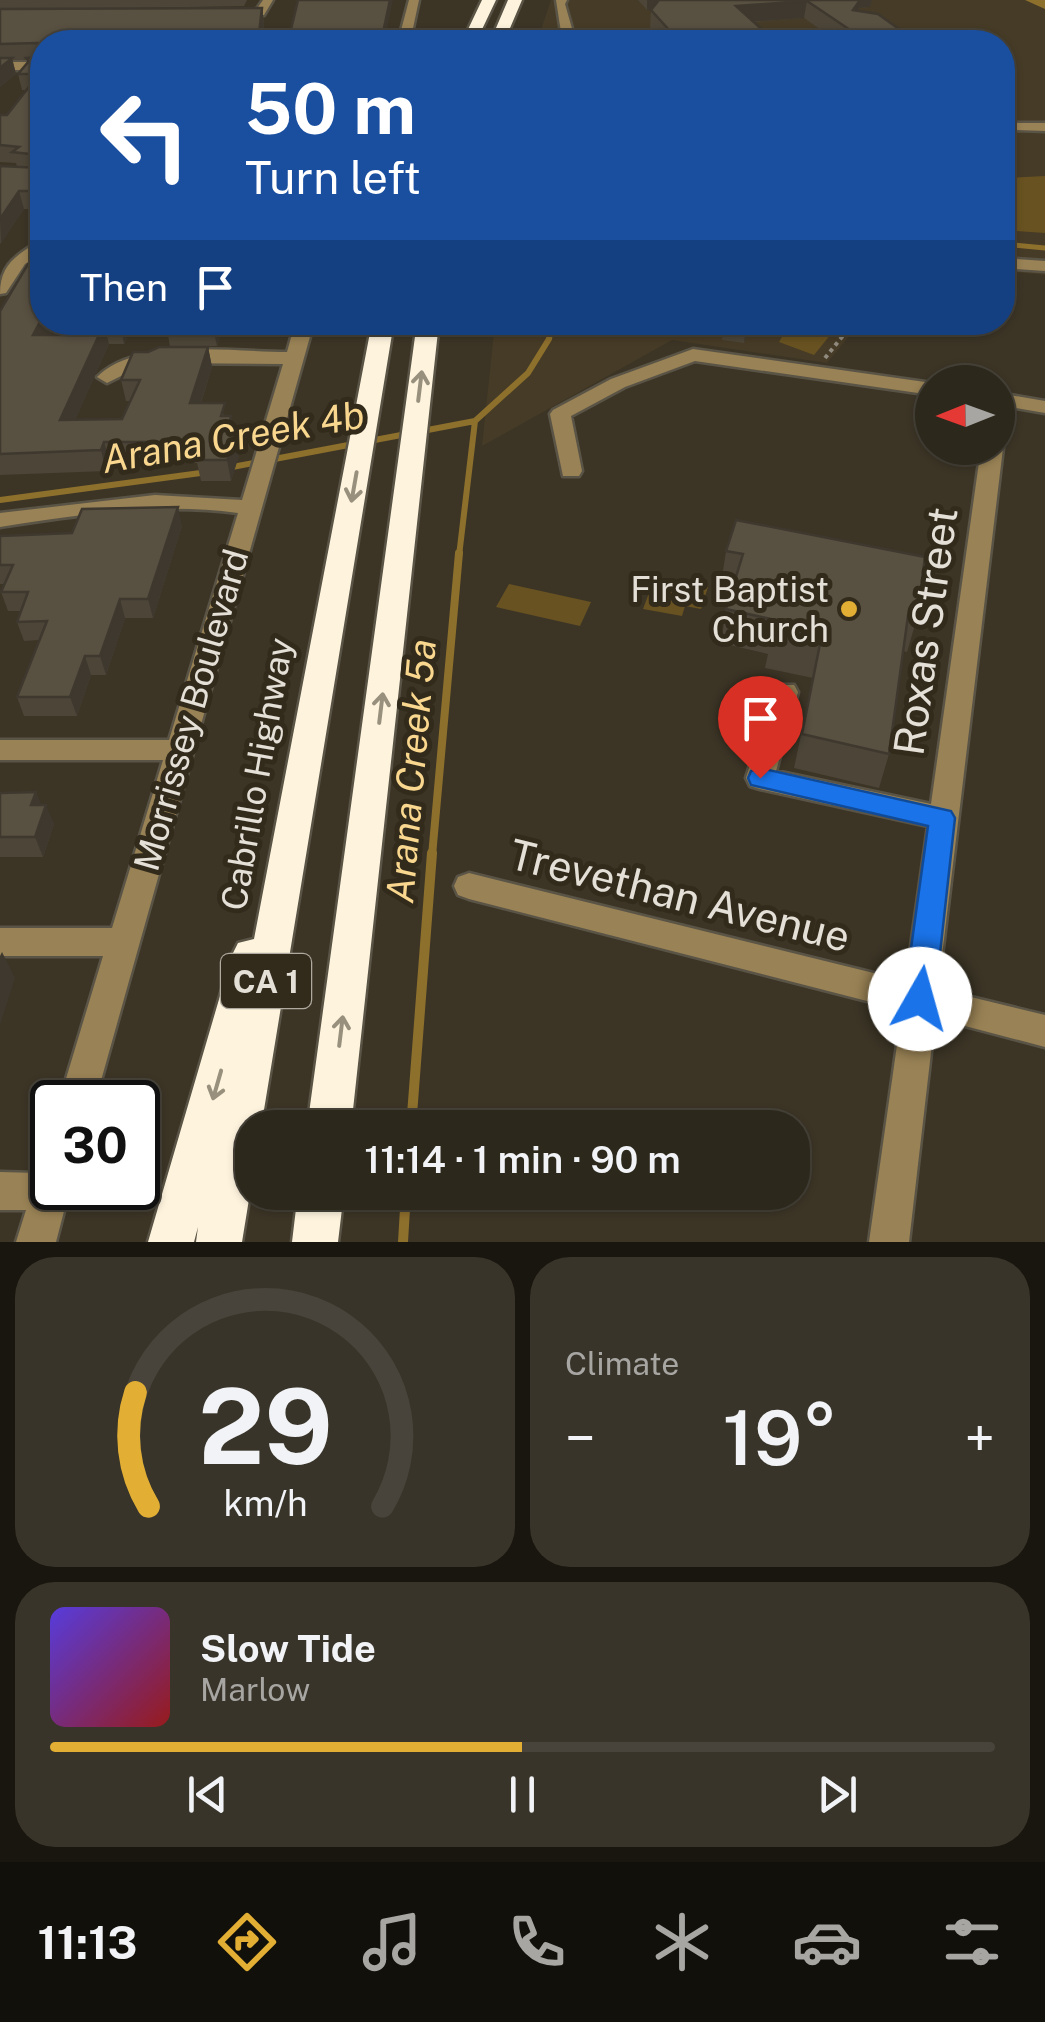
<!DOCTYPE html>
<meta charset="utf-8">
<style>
body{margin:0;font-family:"Public Sans",sans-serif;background:#393429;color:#f1f3f6;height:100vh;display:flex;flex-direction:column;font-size:38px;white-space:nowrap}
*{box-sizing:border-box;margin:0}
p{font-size:32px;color:#a7a6a3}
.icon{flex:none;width:55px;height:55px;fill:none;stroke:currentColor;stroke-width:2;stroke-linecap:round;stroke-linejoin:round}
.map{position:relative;height:1242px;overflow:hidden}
.side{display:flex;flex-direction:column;gap:15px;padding:15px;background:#19160f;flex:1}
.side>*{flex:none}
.banner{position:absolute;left:30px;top:30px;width:985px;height:305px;border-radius:40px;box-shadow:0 2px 8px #0004,0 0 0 2px #48443b;background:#1a4fa0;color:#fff;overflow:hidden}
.needle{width:65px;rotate:269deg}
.buttons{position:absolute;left:915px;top:365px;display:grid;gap:20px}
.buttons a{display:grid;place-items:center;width:100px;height:100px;border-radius:50%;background:#2d281c;box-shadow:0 2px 8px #0004,0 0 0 2px #48443b;font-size:50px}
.speed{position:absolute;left:30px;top:1080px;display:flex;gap:20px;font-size:50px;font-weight:700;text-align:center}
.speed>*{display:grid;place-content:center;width:130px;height:130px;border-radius:50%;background:#2d281c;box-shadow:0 2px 8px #0004,0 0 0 2px #48443b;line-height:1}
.speed .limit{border:5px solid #111;border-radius:15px;background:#fff;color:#111}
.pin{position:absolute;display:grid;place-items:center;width:85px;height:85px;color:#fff;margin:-102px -42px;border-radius:50% 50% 50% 0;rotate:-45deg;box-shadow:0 0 10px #0007}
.pin .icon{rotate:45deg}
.me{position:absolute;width:110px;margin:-55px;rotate:7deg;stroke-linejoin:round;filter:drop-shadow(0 0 8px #0008)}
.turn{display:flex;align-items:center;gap:35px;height:210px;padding:0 50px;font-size:45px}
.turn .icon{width:130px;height:130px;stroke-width:2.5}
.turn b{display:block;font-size:70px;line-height:85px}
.then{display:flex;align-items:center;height:95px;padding:0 50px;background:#0003;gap:20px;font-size:38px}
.big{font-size:75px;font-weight:600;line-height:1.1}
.side .tile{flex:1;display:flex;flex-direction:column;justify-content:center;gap:15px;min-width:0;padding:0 35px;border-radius:40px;background:#393429}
.side .dial{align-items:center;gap:0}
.dial svg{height:260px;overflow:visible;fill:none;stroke:#48443b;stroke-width:7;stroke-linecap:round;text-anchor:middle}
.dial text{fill:#f1f3f6;stroke:none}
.song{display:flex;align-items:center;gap:30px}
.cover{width:120px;height:120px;border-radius:15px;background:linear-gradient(135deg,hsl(250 70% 55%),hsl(0 70% 35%))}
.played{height:10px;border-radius:5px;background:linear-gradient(90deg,#e2af34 50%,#48443b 50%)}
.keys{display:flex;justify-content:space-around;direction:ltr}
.heat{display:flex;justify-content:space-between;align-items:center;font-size:55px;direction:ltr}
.side .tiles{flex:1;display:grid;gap:15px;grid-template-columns:1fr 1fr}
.tile:last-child{grid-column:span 2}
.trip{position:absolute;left:235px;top:1110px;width:575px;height:100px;border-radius:40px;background:#2d281c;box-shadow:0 2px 8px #0004,0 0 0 2px #48443b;font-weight:600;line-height:100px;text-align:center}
.dock{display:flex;height:160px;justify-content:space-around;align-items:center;background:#12100b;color:#a7a6a3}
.dock .icon{width:70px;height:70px}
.dock .selected{color:#e2af34}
.dock b{font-size:45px;color:#f1f3f6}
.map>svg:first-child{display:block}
</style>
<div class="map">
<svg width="1045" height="1242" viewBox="0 0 1045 1242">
<rect width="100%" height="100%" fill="#3c3526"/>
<path fill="#463b26" d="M551,0H1045V275L1003,271L1002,42H537Z
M495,323H860L827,363L672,340L482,446Z"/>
<path fill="#685221" d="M1045,176V233L1003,230V178Z
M790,323V322L840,323L814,355L779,342Z
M655,577L708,587L701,609L685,606L682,616L643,609Z
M509,584L591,602L580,626L496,607Z"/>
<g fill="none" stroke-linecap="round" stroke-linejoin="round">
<path stroke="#8e702d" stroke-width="5" d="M1002,244L1045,248"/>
<path stroke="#8e702d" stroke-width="6" d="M227,468L475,421L528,373L549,339L552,322
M0,500L208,472
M459,556L475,421"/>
<path stroke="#8e702d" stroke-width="8" d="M432,856L459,553"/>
<path stroke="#8e702d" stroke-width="10" d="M411,1128L432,853
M403,1242L406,1192"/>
<path fill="#8e702d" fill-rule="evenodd" d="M1025,0H1045V9Z"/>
<g stroke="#5a5446" stroke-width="5">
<path id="minor" d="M263,0H273L264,15L230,16L224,13L256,10Z
M409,0H419L410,42H398Z
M556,0H567L565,4L573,32L569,42H557L561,32Z
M0,62H42V70H0Z
M1009,123H1045V131L1017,130L1002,140V129Z
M33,245H42V254L25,264L6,293L0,294C0,268 12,258 33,245Z
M1002,258L1045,261V271L1002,268Z
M281,322H301L311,333L95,1102H59L103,956H0V928H112L163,760H0V740H169L238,513C158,502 79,515 0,527V513L155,495L242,500L283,364L163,363L141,366L107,383L97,377C136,337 234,352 287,352L292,334Z
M693,349L932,383V395L695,361L625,387L571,416L582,471L579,476H563L550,414L553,410L611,379Z
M998,393L1045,401V413L998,405Z
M998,443L1003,448L938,989L1045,1015V1047L935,1018L909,1242H869L902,1010L469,899L458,895L454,886L458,877L469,873L906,981L928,826L760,789L750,786L746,778L772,692L776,685H794L798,692L776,771L931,804L981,448H998Z
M52,1166V1188H70L56,1242H16L26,1210H0V1172L38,1173Z"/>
</g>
<g stroke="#5a5446" stroke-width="5">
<path id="highway" d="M482,0H496L476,42H462Z
M508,0H522L504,42H490Z
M372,322H394L261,1128H252V1181L242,1242H196L198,1227L194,1242H148L232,955L238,943L254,939Z
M417,322H439L351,1128H307Z
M298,1192H344L338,1242H292Z"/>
</g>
<path stroke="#918b7f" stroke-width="4" stroke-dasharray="4 4" stroke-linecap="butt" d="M825,358L854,322"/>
<use href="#minor" fill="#998255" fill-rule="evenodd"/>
<use href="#highway" fill="#fef4de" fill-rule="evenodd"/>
</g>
<path fill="#4c4538" d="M0,0H247L244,6L82,9L262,8L264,23L262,42H42V209H24L0,244V166L17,167L16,163L0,162V115H7L27,90H22L18,74L28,63L27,59H12L16,74L0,87Z
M638,0H872L870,7L859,8V10L917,42H838L804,18L754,22L776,42H662L650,28L651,10H647Z
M38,264L42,322H56L50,335H78L84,322H134L124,344H109L75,420L122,419L131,401H126L121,380L148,352L170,347L167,329L223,326L217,346L179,347H208L212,367L201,403L227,416L234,428L241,449L231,481H201L197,463H110L106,471L0,475V311Z
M724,322L750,323L744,343L722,340Z
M736,520L917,618L907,652L903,651L889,754L879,788L794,768L813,678L765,668L768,654L721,643L726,609L733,587L721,584L726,551Z
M182,526L153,618H125L106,675H91L77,716H24L17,697L39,640L24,641L17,622L21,611H8L1,592L5,584H0V536L72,533Z
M0,793L41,805L54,824L43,857H0Z"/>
<path fill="#3e382e" d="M390,0H393L384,42H381Z
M647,0H666L665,9L647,10Z
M849,0H872L870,7L859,8L858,16Z
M807,1L804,18L734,23L736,6Z
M262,8L264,23L262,42H258Z
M12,58L16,74L0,87V68Z
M19,191L24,209L1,244L0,219Z
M42,318V322H56L39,355L33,335Z
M120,322H134L124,344L120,324Z
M215,322H223V326L217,346L213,328Z
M747,322H750L744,343L746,326Z
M104,324L109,344L66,441L60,420Z
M208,347L212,367L194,424L190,403Z
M231,416L235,434L237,428L241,449L231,481L227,460L228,428Z
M104,442L110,463L106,471L101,450Z
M178,507L182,526L153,618L148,599Z
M120,599L125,618L106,675L100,656Z
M85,656L91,675L77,716L70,697Z
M36,792L44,811L46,805L54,824L43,857L35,837L31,805Z
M2,952L15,978L0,1025V956Z"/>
<path fill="#585041" stroke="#3e382e" stroke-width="2.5" d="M298,0H390L381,42H288Z
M659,0H860L853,10L878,14L917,42H868L807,1L736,6L776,42H680L651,10Z
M262,8L258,42H42V191H19L0,219V166L40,168V155L12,152L19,147L0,145V115H7L39,74H18L29,61L26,58L41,57L42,47L38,43L0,44V9Z
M0,58H12L0,68Z
M42,257V318L33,335H78L84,322H120V324H104L60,420L122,419L140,380H121L133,352H148L159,347H208L190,403H225L221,416H231L228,428H237L227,460H197L203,442H104L101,450L0,454V311L28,264H38Z
M170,322H215L213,328L167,329Z
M724,322H747L746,326Z
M178,507L148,599H120L100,656H85L70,697H17L47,621L17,622L28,592H1L13,565H0V536L72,533L82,509Z
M736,520L925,557L917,618L908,616L889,754L802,734L820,644L771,633L775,620L726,609L743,554L726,551Z
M36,792L31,805H46L35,837H0V793Z"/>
<defs><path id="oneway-shaft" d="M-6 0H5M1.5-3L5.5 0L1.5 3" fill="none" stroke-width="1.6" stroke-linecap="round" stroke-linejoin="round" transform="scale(2.5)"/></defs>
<g stroke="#98907d">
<use href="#oneway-shaft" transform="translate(420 386) rotate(-83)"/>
<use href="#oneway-shaft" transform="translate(354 487) rotate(100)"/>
<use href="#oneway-shaft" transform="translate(381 708) rotate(-83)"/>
<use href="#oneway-shaft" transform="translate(341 1031) rotate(-83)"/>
<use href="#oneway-shaft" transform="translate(217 1085) rotate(106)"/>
</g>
<path fill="#1a73e8" stroke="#114b97" stroke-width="2.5" d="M760,768L951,811L955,818L935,999L930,1009L920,1013L909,1009L904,999L928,826L751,785L748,778L751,771Z"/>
<circle fill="#e2af34" stroke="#322b1c" stroke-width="4" cx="849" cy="609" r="10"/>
<g text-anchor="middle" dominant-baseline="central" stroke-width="10" stroke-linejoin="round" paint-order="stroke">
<rect fill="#322b1c" stroke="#afaa9f" stroke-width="2.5" x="221" y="954" width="90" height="54" rx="8"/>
<g font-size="32" font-weight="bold" fill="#e5e0d7">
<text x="266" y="981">CA 1</text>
</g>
<g font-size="35" fill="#e5e0d7" stroke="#322b1c" text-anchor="end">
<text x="829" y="589">First Baptist<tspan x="829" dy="40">Church</tspan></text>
</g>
<g font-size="35" fill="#e5e0d7" stroke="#322b1c">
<text transform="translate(191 710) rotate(-74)">Morrissey Boulevard</text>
<text transform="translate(257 774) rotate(-80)">Cabrillo Highway</text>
</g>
<g font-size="38" font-style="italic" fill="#f9d78f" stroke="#322b1c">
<text transform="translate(233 437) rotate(-10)">Arana Creek 4b</text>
<text transform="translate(411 771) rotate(-85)">Arana Creek 5a</text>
</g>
<g font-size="42" fill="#e5e0d7" stroke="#322b1c">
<text transform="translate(925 631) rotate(-82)">Roxas Street</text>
<text transform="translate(680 895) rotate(14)">Trevethan Avenue</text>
</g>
</g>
</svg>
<div class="buttons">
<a><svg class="needle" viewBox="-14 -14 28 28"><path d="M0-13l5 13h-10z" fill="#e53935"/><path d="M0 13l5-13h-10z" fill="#a7a6a3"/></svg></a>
</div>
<div class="speed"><div class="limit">30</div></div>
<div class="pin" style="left:760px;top:778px;background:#d93025"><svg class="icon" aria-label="arrive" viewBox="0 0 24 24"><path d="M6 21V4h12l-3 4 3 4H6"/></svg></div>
<svg class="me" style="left:920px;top:999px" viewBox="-20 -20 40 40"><circle r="19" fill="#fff"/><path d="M0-13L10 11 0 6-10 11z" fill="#1a73e8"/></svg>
<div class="trip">11:14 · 1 min · 90 m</div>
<div class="banner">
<div class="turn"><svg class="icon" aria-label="left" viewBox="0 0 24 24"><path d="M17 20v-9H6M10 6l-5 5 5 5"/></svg><div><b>50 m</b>Turn left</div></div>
<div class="then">Then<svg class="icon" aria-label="arrive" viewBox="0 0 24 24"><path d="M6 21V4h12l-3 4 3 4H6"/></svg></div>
</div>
</div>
<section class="side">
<div class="tiles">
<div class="tile dial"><svg viewBox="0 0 100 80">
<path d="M14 69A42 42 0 1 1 86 69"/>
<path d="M14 69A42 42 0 0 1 10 34" stroke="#e2af34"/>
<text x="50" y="56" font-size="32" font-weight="700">29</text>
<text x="50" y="72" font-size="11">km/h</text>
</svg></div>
<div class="tile"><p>Climate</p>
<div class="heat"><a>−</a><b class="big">19°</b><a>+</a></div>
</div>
<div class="tile">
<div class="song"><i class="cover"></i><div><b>Slow Tide</b><p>Marlow</p></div></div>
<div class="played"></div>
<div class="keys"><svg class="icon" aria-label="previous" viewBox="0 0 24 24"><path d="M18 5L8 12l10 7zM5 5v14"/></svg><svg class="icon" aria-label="pause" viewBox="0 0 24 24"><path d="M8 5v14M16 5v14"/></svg><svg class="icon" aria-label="next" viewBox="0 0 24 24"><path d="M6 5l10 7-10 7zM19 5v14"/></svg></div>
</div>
</div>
</section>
<nav class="dock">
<b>11:13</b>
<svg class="icon selected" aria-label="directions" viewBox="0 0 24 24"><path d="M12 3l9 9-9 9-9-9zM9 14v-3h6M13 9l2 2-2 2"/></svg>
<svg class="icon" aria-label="music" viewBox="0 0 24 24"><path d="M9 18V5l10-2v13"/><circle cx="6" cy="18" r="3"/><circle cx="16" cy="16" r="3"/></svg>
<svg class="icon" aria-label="phone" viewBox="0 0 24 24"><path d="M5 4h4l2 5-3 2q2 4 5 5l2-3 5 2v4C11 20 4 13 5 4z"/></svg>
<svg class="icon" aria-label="climate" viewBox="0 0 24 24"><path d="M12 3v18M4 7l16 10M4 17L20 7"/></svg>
<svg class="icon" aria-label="car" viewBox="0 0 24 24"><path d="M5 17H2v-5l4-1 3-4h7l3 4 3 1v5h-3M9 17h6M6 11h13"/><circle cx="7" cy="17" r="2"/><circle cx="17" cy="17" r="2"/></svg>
<svg class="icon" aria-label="filters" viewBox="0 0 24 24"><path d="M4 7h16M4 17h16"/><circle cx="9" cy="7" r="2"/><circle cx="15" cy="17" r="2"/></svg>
</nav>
